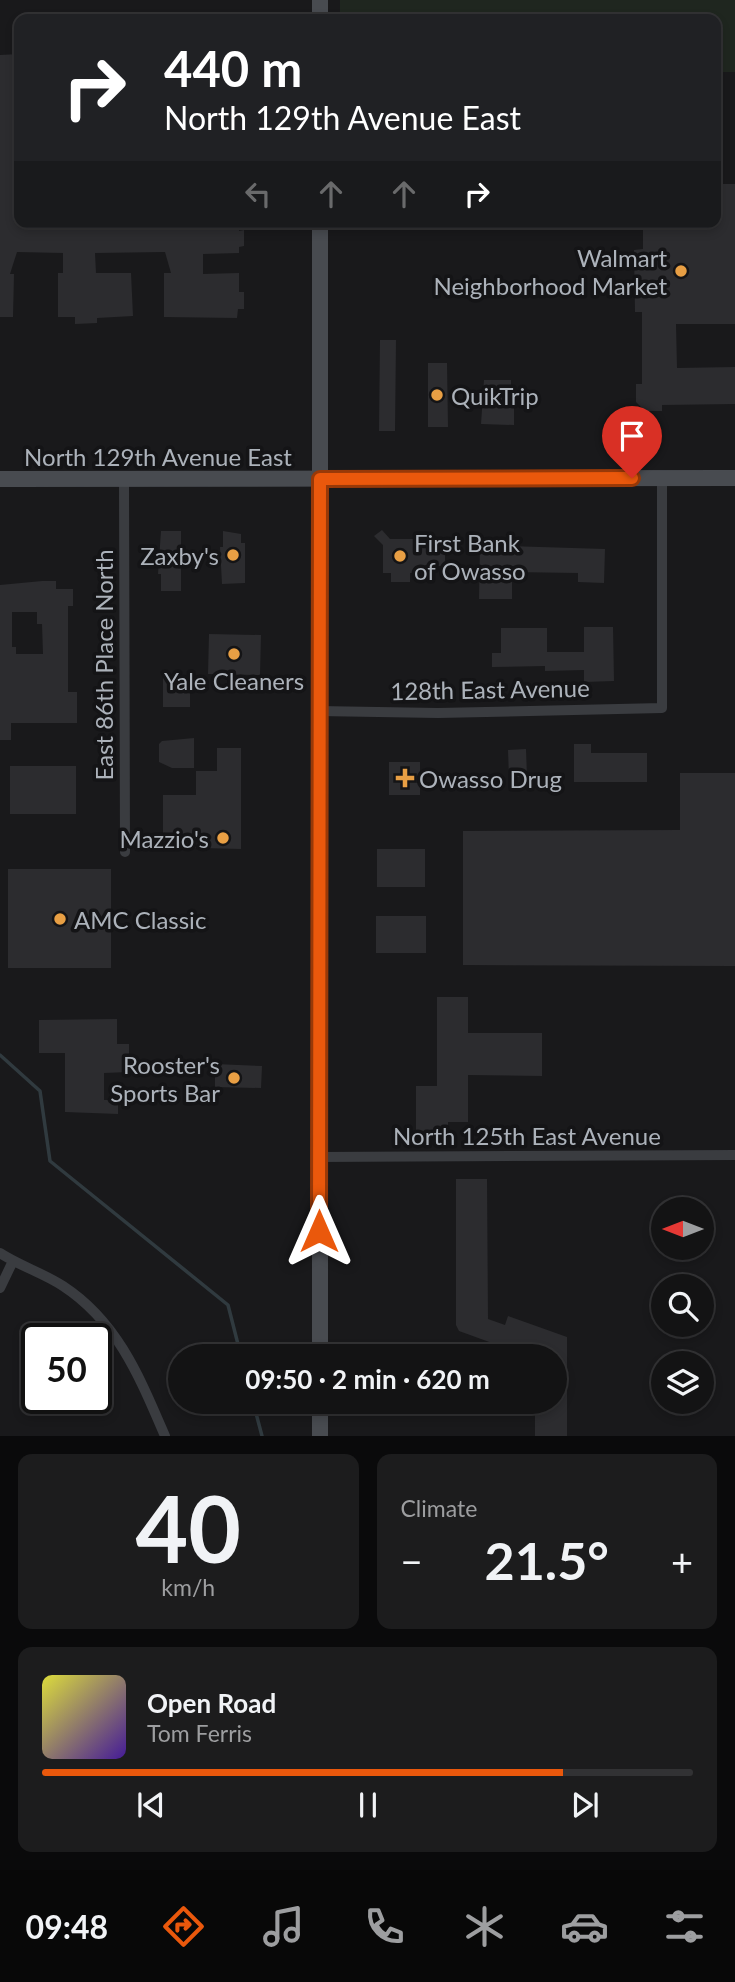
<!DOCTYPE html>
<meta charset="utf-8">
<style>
body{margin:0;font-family:Lato,sans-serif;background:#1c1c1d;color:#f1f3f6;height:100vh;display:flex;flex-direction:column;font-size:26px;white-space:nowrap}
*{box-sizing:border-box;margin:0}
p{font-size:23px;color:#9d9ea0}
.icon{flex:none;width:38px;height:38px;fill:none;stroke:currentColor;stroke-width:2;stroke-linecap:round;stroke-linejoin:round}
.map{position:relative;height:1436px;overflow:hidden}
.side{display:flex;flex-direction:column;gap:18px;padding:18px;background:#0a0a0b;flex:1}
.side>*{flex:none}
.guide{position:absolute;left:14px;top:14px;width:707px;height:214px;border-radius:14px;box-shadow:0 4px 10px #0003,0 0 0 2px #323234;background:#202124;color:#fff;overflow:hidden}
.needle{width:46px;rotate:270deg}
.controls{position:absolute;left:651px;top:1197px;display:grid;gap:14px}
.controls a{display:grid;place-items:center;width:63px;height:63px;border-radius:50%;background:#131314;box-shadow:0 4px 10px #0003,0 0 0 2px #323234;font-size:35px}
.speed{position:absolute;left:21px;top:1323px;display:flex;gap:14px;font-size:35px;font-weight:700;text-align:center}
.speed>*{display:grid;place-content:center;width:91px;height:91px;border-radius:50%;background:#131314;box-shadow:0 4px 10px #0003,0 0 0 2px #323234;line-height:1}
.speed .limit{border:4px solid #111;border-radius:10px;background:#fff;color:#111}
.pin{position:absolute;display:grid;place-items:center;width:60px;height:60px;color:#fff;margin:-72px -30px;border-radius:50% 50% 50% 0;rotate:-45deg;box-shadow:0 0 7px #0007}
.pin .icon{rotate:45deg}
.me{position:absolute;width:77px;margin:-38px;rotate:0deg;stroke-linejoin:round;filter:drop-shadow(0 0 5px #0008)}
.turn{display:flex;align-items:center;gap:24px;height:147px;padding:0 35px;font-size:32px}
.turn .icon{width:91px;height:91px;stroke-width:2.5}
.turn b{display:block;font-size:49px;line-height:60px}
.lanes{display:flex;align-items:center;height:66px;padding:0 35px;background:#0003;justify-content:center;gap:35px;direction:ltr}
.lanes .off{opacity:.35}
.big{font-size:52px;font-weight:700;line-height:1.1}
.side .card{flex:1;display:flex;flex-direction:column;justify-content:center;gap:10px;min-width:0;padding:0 24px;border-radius:14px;background:#1c1c1d}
.side .dial{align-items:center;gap:0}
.dial b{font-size:91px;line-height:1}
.song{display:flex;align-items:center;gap:21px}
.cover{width:84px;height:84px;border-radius:10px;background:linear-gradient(135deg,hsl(60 70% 55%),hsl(260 70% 35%))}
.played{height:7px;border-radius:4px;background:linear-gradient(90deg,#ea580c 80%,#323234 80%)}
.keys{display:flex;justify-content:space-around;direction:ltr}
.heat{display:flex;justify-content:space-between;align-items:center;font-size:38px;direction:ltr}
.side .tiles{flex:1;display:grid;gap:18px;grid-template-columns:1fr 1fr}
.card:last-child{grid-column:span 2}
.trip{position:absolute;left:168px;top:1344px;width:399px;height:70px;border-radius:35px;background:#131314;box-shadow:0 4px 10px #0003,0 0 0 2px #323234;font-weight:700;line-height:70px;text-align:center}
.dock{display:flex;height:112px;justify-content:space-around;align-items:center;background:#080808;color:#9d9ea0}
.dock .icon{width:49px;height:49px}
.dock .selected{color:#ea580c}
.dock b{font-size:32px;color:#f1f3f6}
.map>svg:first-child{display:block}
</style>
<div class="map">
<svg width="735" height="1436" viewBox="0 0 735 1436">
<rect width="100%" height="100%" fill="#19191b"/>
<path fill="#1f261f" d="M340,0H735V72H716V19H340Z"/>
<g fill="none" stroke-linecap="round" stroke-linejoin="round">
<path stroke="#303a3f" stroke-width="3.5" d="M0,1055L40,1091L50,1161L228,1305L241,1356
M253,1402L262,1436"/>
</g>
<path fill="#2c2c2f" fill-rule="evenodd" d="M19,54V222H239V231L244,230V246L239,247V253L203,254V274L239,273V292H244V309H238L237,318L164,317V273H171L165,252L95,253L96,273H131L133,316L97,318V323L75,324V317H58V273H63V253L17,252L10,274H14L13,317H0V55Z
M716,184H735V324H676L677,368L735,367V404L662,405V411H645L636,402V384H642V312H635L634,250L643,249V222H716Z
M380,340H396L395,431H379Z
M428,363H447L448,427H428Z
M484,380H511V392H514V425L481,424Z
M382,530L390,539H416V546H445V566H417V573H410V582H391V573H383V545L374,536Z
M161,531H181V591H161V574H158Z
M223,531L241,534V543H245V583L222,584L220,547H223Z
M480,545L605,549L604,583L578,582V573L512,572V599H479Z
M42,581H56V589H73V606H68V692H77V723H11V740H0V585ZM12,612H37V624H42L43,654H16V647H12Z
M584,627H613L614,681L584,682V670L545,671V666L492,667V653H501V628H547V652H584Z
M209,634L261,635L260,675L208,674Z
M163,677H190V707H163Z
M194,738V768H172L159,762V744L162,741Z
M574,744H591V753H647V782H574Z
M217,748H241V849L163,847V795H196V771H217Z
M526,749L527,777H509L508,750Z
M389,762H420V795H389Z
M10,766H76V814H10Z
M680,773H735V966L463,965V831L680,830Z
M377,849H425V887H377Z
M8,869H111V968H8Z
M376,916H426V953H376Z
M437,997H468V1033H542V1076L468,1075V1122H448V1134H416V1086H437Z
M117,1019V1044H129V1072L104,1073V1100H118V1114L65,1112V1053H39V1020Z
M215,1064L262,1066L261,1088L215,1087Z
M456,1179H487L488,1319L505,1325L508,1316L567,1337V1436H535V1402H555V1356H528L459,1331L456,1325Z"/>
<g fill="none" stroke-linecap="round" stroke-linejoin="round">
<path stroke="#3a3c40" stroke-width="10" d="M124,479L125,852
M318,711L438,713L662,708V478
M319,1157L735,1155
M0,1253C20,1266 43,1273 63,1286C118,1322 140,1378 165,1436
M0,1288L13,1261"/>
<path stroke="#484b50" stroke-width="16" d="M320,0V19
M0,479L735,478
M320,1356V222
M320,1402V1436"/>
</g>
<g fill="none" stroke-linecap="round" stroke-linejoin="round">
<g stroke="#983908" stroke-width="18">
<path id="route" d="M319,1231L320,479L632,478"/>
</g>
<use href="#route" stroke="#ea580c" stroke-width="12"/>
</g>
<g fill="#e89f44" stroke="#141416" stroke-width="2.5">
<circle cx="681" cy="271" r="7"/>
<circle cx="437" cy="395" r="7"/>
<circle cx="233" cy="555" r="7"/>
<circle cx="400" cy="556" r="7"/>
<circle cx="234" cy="654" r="7"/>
<path d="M401.5 767.5h7v7h7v7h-7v7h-7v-7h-7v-7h7z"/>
<circle cx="223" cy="838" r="7"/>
<circle cx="60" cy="919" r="7"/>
<circle cx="234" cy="1078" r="7"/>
</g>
<g text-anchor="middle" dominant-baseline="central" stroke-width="7" stroke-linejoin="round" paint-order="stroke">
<g font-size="24" fill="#acb2ba" stroke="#141416" text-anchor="end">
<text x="667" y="257">Walmart<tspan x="667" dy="28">Neighborhood Market</tspan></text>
<text x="451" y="395" text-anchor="start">QuikTrip</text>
<text x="414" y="542" text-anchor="start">First Bank<tspan x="414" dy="28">of Owasso</tspan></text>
<text x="219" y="555">Zaxby's</text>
<text x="234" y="680" text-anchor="middle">Yale Cleaners</text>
<text x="419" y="778" text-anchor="start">Owasso Drug</text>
<text x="209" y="838">Mazzio's</text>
<text x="74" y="919" text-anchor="start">AMC Classic</text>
<text x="220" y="1064">Rooster's<tspan x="220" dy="28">Sports Bar</tspan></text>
</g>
<g font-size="24" fill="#acb2ba" stroke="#141416">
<text x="158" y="456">North 129th Avenue East</text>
<text transform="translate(103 665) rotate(-90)">East 86th Place North</text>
<text transform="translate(490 689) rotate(-1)">128th East Avenue</text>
<text x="527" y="1135">North 125th East Avenue</text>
</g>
</g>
</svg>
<div class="controls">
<a><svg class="needle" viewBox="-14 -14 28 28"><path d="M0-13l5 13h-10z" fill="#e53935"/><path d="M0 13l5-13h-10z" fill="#9d9ea0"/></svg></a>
<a><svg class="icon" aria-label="search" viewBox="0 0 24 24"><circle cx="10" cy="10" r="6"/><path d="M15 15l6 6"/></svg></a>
<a><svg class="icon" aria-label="layers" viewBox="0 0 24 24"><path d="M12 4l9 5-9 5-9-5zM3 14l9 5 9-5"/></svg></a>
</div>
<div class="speed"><div class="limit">50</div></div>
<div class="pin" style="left:632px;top:478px;background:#d93025"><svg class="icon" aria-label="arrive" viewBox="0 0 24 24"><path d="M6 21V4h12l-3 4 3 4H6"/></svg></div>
<svg class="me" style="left:319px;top:1231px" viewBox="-20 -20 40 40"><path d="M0-17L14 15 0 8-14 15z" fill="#ea580c" stroke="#fff" stroke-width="4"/></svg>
<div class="trip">09:50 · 2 min · 620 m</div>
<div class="guide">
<div class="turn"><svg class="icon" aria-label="right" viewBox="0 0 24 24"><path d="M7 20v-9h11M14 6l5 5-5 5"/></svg><div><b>440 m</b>North 129th Avenue East</div></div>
<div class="lanes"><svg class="icon off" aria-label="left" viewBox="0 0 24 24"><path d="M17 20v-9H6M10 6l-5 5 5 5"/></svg><svg class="icon off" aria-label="ahead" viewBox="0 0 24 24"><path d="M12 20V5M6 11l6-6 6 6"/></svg><svg class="icon off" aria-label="ahead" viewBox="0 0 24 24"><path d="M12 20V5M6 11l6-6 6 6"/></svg><svg class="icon" aria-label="right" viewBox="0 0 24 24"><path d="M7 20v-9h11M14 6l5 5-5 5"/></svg></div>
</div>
</div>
<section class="side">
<div class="tiles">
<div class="card dial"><b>40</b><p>km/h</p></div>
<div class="card"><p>Climate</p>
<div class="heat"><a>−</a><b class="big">21.5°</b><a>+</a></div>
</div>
<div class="card">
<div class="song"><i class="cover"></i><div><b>Open Road</b><p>Tom Ferris</p></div></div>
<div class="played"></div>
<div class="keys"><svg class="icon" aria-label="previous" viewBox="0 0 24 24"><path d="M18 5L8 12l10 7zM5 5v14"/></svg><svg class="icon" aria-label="pause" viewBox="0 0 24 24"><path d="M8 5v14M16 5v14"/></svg><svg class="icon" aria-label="next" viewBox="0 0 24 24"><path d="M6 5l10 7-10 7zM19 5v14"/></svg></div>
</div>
</div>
</section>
<nav class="dock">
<b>09:48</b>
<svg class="icon selected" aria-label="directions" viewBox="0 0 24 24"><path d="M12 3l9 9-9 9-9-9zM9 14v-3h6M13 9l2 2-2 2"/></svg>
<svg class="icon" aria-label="music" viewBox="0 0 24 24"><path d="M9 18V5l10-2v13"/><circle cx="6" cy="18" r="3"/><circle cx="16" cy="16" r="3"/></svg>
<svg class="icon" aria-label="phone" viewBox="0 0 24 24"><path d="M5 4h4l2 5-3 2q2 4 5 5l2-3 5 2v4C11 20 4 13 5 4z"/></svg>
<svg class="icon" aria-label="climate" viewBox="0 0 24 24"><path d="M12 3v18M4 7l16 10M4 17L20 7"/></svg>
<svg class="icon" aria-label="car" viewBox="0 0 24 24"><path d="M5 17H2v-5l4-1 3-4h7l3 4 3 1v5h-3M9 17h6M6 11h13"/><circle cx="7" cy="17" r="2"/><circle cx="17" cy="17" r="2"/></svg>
<svg class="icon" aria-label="filters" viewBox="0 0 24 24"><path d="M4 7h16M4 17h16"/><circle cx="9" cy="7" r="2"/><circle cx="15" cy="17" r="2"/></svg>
</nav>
